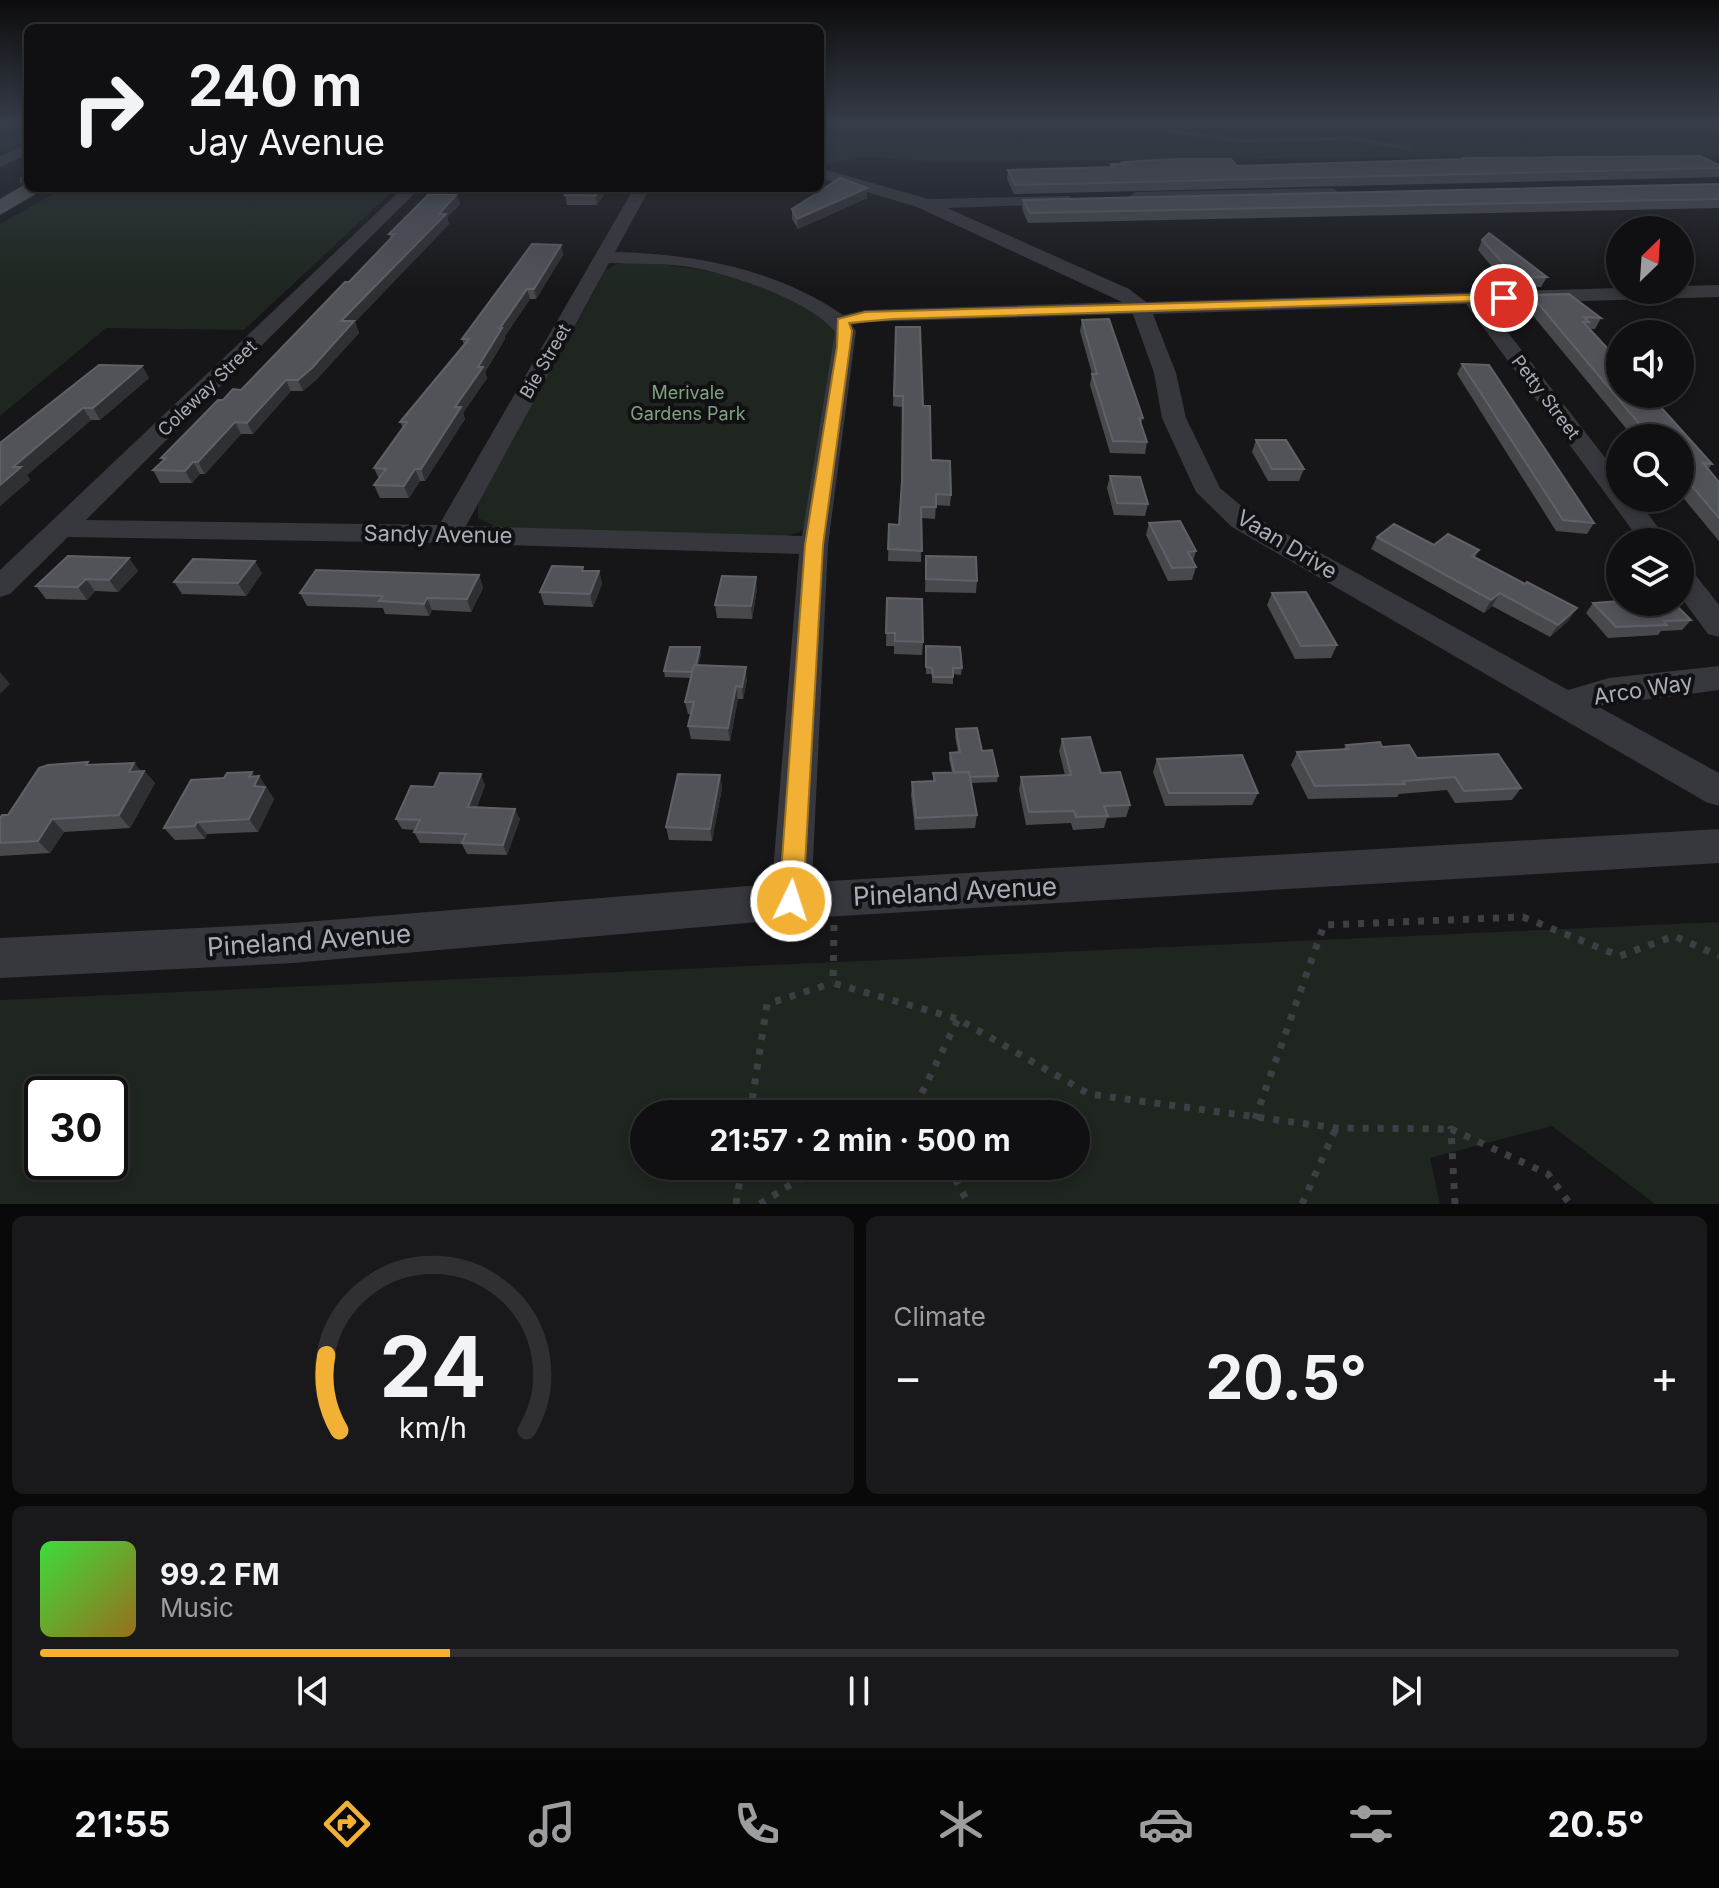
<!DOCTYPE html>
<meta charset="utf-8">
<style>
body{margin:0;font-family:Inter,sans-serif;background:#19191b;color:#f1f3f6;height:100vh;display:flex;flex-direction:column;font-size:30px;white-space:nowrap}
*{box-sizing:border-box;margin:0}
p{font-size:26px;color:#9c9d9f}
.icon{flex:none;width:44px;height:44px;fill:none;stroke:currentColor;stroke-width:2;stroke-linecap:round;stroke-linejoin:round}
.map{position:relative;height:1204px;overflow:hidden}
.side{display:flex;flex-direction:column;gap:12px;padding:12px;background:#09090a;flex:1}
.side>*{flex:none}
.top-card{position:absolute;left:24px;top:24px;width:800px;height:168px;border-radius:12px;box-shadow:0 4px 12px #0003,0 0 0 2px #303032;background:#101012;color:#f1f3f6;overflow:hidden}
.needle{width:52px;rotate:25deg}
.controls{position:absolute;left:1606px;top:216px;display:grid;gap:16px}
.controls a{display:grid;place-items:center;width:88px;height:88px;border-radius:50%;background:#101012;box-shadow:0 4px 12px #0003,0 0 0 2px #303032;font-size:40px}
.speed{position:absolute;left:24px;top:1076px;display:flex;gap:16px;font-size:40px;font-weight:700;text-align:center}
.speed>*{display:grid;place-content:center;width:104px;height:104px;border-radius:50%;background:#101012;box-shadow:0 4px 12px #0003,0 0 0 2px #303032;line-height:1}
.speed .limit{border:4px solid #111;border-radius:12px;background:#fff;color:#111}
.pin{position:absolute;display:grid;place-items:center;width:68px;height:68px;color:#fff;margin:-34px;border:4px solid #fff;border-radius:50%;box-shadow:0 2px 8px #0007}
.me{position:absolute;width:88px;margin:-44px;rotate:4deg;stroke-linejoin:round;filter:drop-shadow(0 0 6px #0008)}
.turn{display:flex;align-items:center;gap:28px;height:168px;padding:0 32px;font-size:36px}
.turn .icon{width:104px;height:104px;stroke-width:2.5}
.turn b{display:block;font-size:56px;line-height:68px}
.big{font-size:60px;font-weight:700;line-height:1.1}
.side .card{flex:1;display:flex;flex-direction:column;justify-content:center;gap:12px;min-width:0;padding:0 28px;border-radius:12px;background:#19191b}
.side .dial{align-items:center;gap:0}
.dial svg{height:208px;overflow:visible;fill:none;stroke:#303032;stroke-width:7;stroke-linecap:round;text-anchor:middle}
.dial text{fill:#f1f3f6;stroke:none}
.song{display:flex;align-items:center;gap:24px}
.cover{width:96px;height:96px;border-radius:12px;background:linear-gradient(135deg,hsl(120 70% 55%),hsl(40 70% 35%))}
.played{height:8px;border-radius:4px;background:linear-gradient(90deg,#f2b134 25%,#303032 25%)}
.keys{display:flex;justify-content:space-around;direction:ltr}
.heat{display:flex;justify-content:space-between;align-items:center;font-size:44px;direction:ltr}
.side .tiles{flex:1;display:grid;gap:12px;grid-template-columns:1fr 1fr}
.card:last-child{grid-column:span 2}
.trip{position:absolute;left:630px;top:1100px;width:460px;height:80px;border-radius:40px;background:#101012;box-shadow:0 4px 12px #0003,0 0 0 2px #303032;font-weight:700;line-height:80px;text-align:center}
.tab-bar{display:flex;height:128px;justify-content:space-around;align-items:center;background:#060607;color:#9c9d9f}
.tab-bar .icon{width:56px;height:56px}
.tab-bar .on{color:#f2b134}
.tab-bar b{font-size:36px;color:#f1f3f6}
.map>svg:first-child{display:block}
</style>
<div class="map">
<svg width="1719" height="1204" viewBox="0 0 1719 1204">
<rect width="100%" height="100%" fill="#161618"/>
<path fill="#1e261f" fill-rule="evenodd" d="M5,123H28V139L0,153V124Z
M820,123H1719V155L938,162L865,157L820,165Z
M63,188H396L244,330L106,328L0,416V224Z
M637,262C703,268 789,280 836,332L807,523L800,532L786,536L500,529L478,518V502L606,270L617,264Z
M1719,922V1204H1655L1552,1126L1430,1158L1440,1204H0V1000ZM42,1094H110V1162H42ZM644,1114H1076V1166H644Z"/>
<g fill="none" stroke-linecap="round" stroke-linejoin="round">
<path stroke="#2c353c" stroke-width="4" d="M1117,123L1239,141L1348,138L1408,148
M820,125L842,123"/>
<path stroke="#3d3f44" stroke-width="3" stroke-dasharray="2 3" stroke-linecap="butt" d="M1695,123L1719,125
M0,133L12,125L8,123"/>
<path stroke="#3d3f44" stroke-width="7" stroke-dasharray="6 9" stroke-linecap="butt" d="M834,925L833,983L958,1019L1089,1094L1336,1128L1451,1129
M750,1114L767,1004L833,983
M902,1114L916,1105L958,1019
M1255,1119L1324,925L1523,917L1620,956L1674,936L1719,956
M948,1166L966,1199L964,1204
M736,1204L742,1166
M760,1204L820,1166
M1302,1204L1336,1128
M1455,1204L1451,1129L1548,1174L1570,1204"/>
<path fill="#37383d" fill-rule="evenodd" d="M28,144V154L0,167V156Z
M820,168L928,199L1070,196L1072,199L1064,204L947,208L1129,289L1146,302L1620,288L1680,290V286L1719,285V297L1486,304L1620,477V498H1636L1669,542H1641L1466,304L1153,314L1176,373L1186,418L1220,488L1252,515L1568,690L1609,678L1719,666V690L1597,706L1719,773V806L1706,802L1232,527L1196,492L1162,418L1154,373L1133,314L865,322L852,325L856,331L828,545L812,882L1719,829V863L791,919L293,963L0,978V938L293,923L772,884L799,554L448,543L68,537L10,594L0,597V570L403,188H420L86,520L439,525L634,188H650L615,252C695,254 776,269 843,315L865,310L1122,302L917,207L820,178ZM609,263C636,264 663,263 690,267C730,274 810,300 835,332L802,536L466,526Z
M28,175V185L20,183V177Z
M1332,188L1340,193L1338,196L1136,202L1128,197L1136,192Z
M1680,565L1690,568L1719,605V637L1708,634L1680,596Z"/>
<path fill="#53555c" fill-rule="evenodd" d="M27,183L28,188H46L0,215V199Z"/>
</g>
<path fill="#47494d" d="M1462,158L1719,168V177L1014,194L1007,179L1008,170L1110,167L1111,164H1122V162L1237,166L1461,159Z
M1719,184V208L1028,223L1022,209L1023,200Z
M608,188L597,205H567L565,195Z
M867,188V198L798,229L792,219V209Z
M457,194L460,204L447,217L449,224L355,322L359,333L317,379L303,391H291L253,434H241L205,474H200L192,483H160L153,470L163,460L161,458L223,400L241,390L391,239L389,234Z
M1482,240L1547,277L1541,287L1510,288L1478,250Z
M561,245L563,255L536,299H530L505,336V339L485,372L487,378L463,413L465,419L425,481H420L409,498H380L374,485L379,479L374,468L403,428L400,422L464,345L462,339Z
M1531,295L1601,318L1595,329H1590L1712,464L1708,469L1719,482V541L1680,494V438H1634L1525,306Z
M1082,320L1143,418L1141,424L1147,442L1145,454L1110,453L1090,385L1092,374L1080,331Z
M896,327L923,406L931,460L951,495L950,506L936,505L935,519L921,518V562L888,561L889,524L899,525L902,487V407L893,406Z
M1462,364L1594,523L1587,534L1556,531L1457,374Z
M142,366L149,378L100,420H91L27,475L30,480L0,506V443Z
M1256,440L1304,469L1299,481H1268L1252,452Z
M1110,476L1148,504L1145,516L1114,515L1107,488Z
M1149,523L1196,551L1193,561L1196,567L1192,580L1168,581L1146,535Z
M1377,537L1479,550L1475,557L1525,584L1577,608L1568,621L1550,637L1492,606L1484,613L1371,549Z
M926,556L977,581L976,593L925,592Z
M129,558L138,571L118,592L95,591L87,600L46,599L36,586Z
M599,571L602,584L593,607L544,605L540,592Z
M262,573L246,596L182,594L174,582Z
M479,575L483,588L471,612L432,610L429,616L385,614L383,608L307,606L300,593Z
M757,589L752,619L717,618L715,605Z
M1272,593L1337,645L1331,658L1295,659L1267,605Z
M887,598L923,642L922,655L894,654V646H886Z
M1593,603L1691,620L1682,630L1661,631L1658,635L1608,638L1586,613Z
M926,652L962,668L961,675L953,674V684L932,683V674H926Z
M701,654L698,665L747,680L743,699H738L730,741L691,739L688,726L691,714H688L685,702L691,678L665,677L664,671Z
M956,729L982,751L998,776L997,782L971,783L977,815L975,828L915,830L911,795L912,782L933,781V773L952,772L949,759L950,753L958,752L955,736Z
M1062,739L1101,773L1130,805L1126,817L1107,818L1104,828L1073,830L1071,823L1026,825L1019,790L1021,777L1065,775L1059,751Z
M1346,745L1382,747L1521,788L1512,800L1455,803L1447,790L1399,794L1397,797L1308,799L1291,765L1297,752L1343,750Z
M1157,759L1258,793L1252,805L1165,806L1153,772Z
M134,763L141,771H144L155,783L130,828L64,832L50,853L0,856V818L8,815L91,765Z
M252,772L255,777L259,776L274,799L258,832L207,834L205,839L175,840L164,828L224,778Z
M720,775L722,788L712,841L669,840L666,827Z
M485,785L477,807L520,819L507,855L467,854L462,844L420,843L414,832L415,830L402,829L396,819L434,787Z"/>
<path fill="#2f3033" d="M600,188H608L597,205L595,196Z
M867,188V198L798,229L797,219Z
M457,194L460,204L447,217L449,224L355,322L359,333L317,379L303,391L298,380L341,321Z
M561,245L563,255L536,299L534,289Z
M527,289L530,299L505,336V339L485,372L487,378L463,413L465,419L425,481L421,469L500,328Z
M142,366L149,378L100,420L93,408Z
M286,380L291,391L253,434L247,423Z
M83,408L91,420L27,475L30,480L0,506V485L13,467Z
M235,422L241,434L205,474L198,462Z
M193,462L200,474L192,483L185,471Z
M415,469L420,481L409,498L404,486Z
M129,558L138,571L118,592L109,580Z
M255,561L262,573L246,596L238,583Z
M599,571L602,584L593,607L590,594Z
M479,575L483,588L471,612L467,599Z
M756,577L757,589L752,619L751,606Z
M86,579L95,591L87,600L78,587Z
M1500,593L1492,606L1484,613L1491,600Z
M427,598L432,610L429,616L424,604Z
M1577,608L1568,621L1550,637L1558,625Z
M700,647L701,654L695,678L694,672Z
M746,667L747,680L743,699L742,687Z
M0,672L10,684L0,694Z
M736,686L738,699L730,741L728,728Z
M134,763L143,773L144,771L155,783L130,828L119,815L129,772Z
M252,772L257,780L259,776L274,799L258,832L249,819L254,786L249,777Z
M481,774L485,785L473,817L468,807Z
M720,775L722,788L712,841L710,829Z
M515,809L520,819L507,855L503,845Z
M52,819L64,832L50,853L38,841Z
M197,822L207,834L205,839L195,826Z"/>
<path fill="#525359" stroke="#5f6168" stroke-width="2" d="M1700,156L1719,165V168L1015,185L1008,170L1113,167L1111,164H1124L1122,162L1176,159H1231L1237,166L1464,159L1462,158Z
M840,178L867,188L797,219L792,209Z
M1719,184V199L1030,213L1023,200Z
M570,188H600L595,196L565,195Z
M429,194H457L439,214H446L341,321H354L312,368L298,380H286L247,423L235,422L198,462H193L185,471L153,470L166,458H161L218,400H223L233,389L241,390L345,282H349L395,234H389Z
M1489,233L1547,277L1516,278L1482,240Z
M532,244L561,245L534,289H527L500,328H502L478,367H483L455,407H461L421,469H415L404,486L374,485L386,469L374,468L407,422H400L469,339H462Z
M1569,294L1601,318L1584,317L1589,322H1583L1620,362V394H1649L1712,464L1703,463L1719,482V518L1680,472V438H1651L1531,295Z
M1109,319L1143,418H1139L1147,442L1113,441L1092,374H1097L1082,320Z
M896,327H920L923,406H930L931,460L950,461L951,495L936,494V507H921L922,551L888,549L889,524L899,525L902,481L903,396H894Z
M1462,364L1489,365L1594,523L1563,520Z
M99,365L142,366L93,408H83L13,467H21L0,485V443Z
M1256,440H1286L1304,469H1272Z
M1110,476L1140,477L1148,504L1117,503Z
M1180,521L1196,551L1188,552L1196,567L1172,568L1149,523Z
M1394,524L1434,545L1448,534L1479,550L1472,556L1525,584L1527,582L1577,608L1558,625L1500,593L1491,600L1377,537Z
M68,556L129,558L109,580L86,579L78,587L36,586Z
M926,556L976,557L977,581L926,579Z
M193,559L255,561L238,583L174,582Z
M552,566L583,567L582,571H599L590,594L540,592Z
M316,570L479,575L467,599L427,598L424,604L379,601L383,596L300,593Z
M722,576L756,577L751,606L715,605Z
M1306,592L1337,645L1301,646L1272,593Z
M887,598L922,599L923,642L895,641V633H886Z
M1620,601L1673,602L1691,620L1664,621L1667,625L1616,627L1593,603Z
M926,646L960,647L962,668H953V677H933L932,668L926,667Z
M670,647H700L696,665H694L692,672L664,671Z
M694,665L746,667L742,687L736,686L728,728L688,726L694,702H685Z
M977,728L982,751L992,750L998,776L970,777L969,772H954L950,753L960,752L956,729Z
M1090,737L1101,773L1120,772L1130,805L1104,806L1108,816L1076,817L1074,811L1029,812L1021,777L1071,775L1062,739Z
M1380,742L1382,747L1409,745L1417,758L1498,754L1521,788L1464,791L1455,777L1403,781L1405,784L1315,786L1297,752L1349,749L1346,745Z
M1242,755L1258,793H1169L1157,759Z
M88,762L86,765L134,763L129,772L144,771L119,815L52,819L38,841L0,843V818L2,815H8L39,768L48,765Z
M252,772L249,777L259,776L254,786L265,787L249,819L197,822L195,826L164,828L191,780L224,778L227,773Z
M969,772L977,815L916,818L912,782L935,781L933,773Z
M440,773L481,774L468,807L515,809L503,845L462,843L466,834L414,832L420,820L396,819L411,786L434,787Z
M678,774L720,775L710,829L666,827Z"/>
<linearGradient id="sky" x2="0" y2="1"><stop stop-color="#0c0c0d"/><stop offset="0.42" stop-color="#363c48"/><stop offset="1" stop-color="#363c48" stop-opacity="0"/></linearGradient>
<rect width="1719" height="291" fill="url(#sky)"/>
<path fill="#f2b134" stroke="#9d7322" stroke-width="2" d="M1504,294L1508,295V300L893,319L849,323L852,331L850,347L823,545L803,901L799,908L791,912L782,908L779,901L805,545L837,347L838,319L865,312Z"/>
<g text-anchor="middle" dominant-baseline="central" stroke-width="8" stroke-linejoin="round" paint-order="stroke">
<g font-size="18" fill="#a8adb8" stroke="#111113">
<text transform="translate(545 361) rotate(-60)">Bie Street</text>
<text transform="translate(207 388) rotate(-44)">Coleway Street</text>
<text transform="translate(1546 397) rotate(53)">Petty Street</text>
</g>
<g font-size="18" fill="#7fa381" stroke="#111113">
<text x="688" y="392">Merivale<tspan x="688" dy="21">Gardens Park</tspan></text>
</g>
<g font-size="22" fill="#a8adb8" stroke="#111113">
<text transform="translate(438 534) rotate(1)">Sandy Avenue</text>
<text transform="translate(1287 544) rotate(31)">Vaan Drive</text>
<text transform="translate(1643 689) rotate(-9)">Arco Way</text>
</g>
<g font-size="26" fill="#a8adb8" stroke="#111113">
<text transform="translate(955 891) rotate(-3)">Pineland Avenue</text>
<text transform="translate(309 940) rotate(-4)">Pineland Avenue</text>
</g>
</g>
</svg>
<div class="controls">
<a><svg class="needle" viewBox="-14 -14 28 28"><path d="M0-13l5 13h-10z" fill="#e53935"/><path d="M0 13l5-13h-10z" fill="#9c9d9f"/></svg></a>
<a><svg class="icon" aria-label="sound" viewBox="0 0 24 24"><path d="M4 9h4l5-4v14l-5-4H4zM17 9q2 3 0 6"/></svg></a>
<a><svg class="icon" aria-label="search" viewBox="0 0 24 24"><circle cx="10" cy="10" r="6"/><path d="M15 15l6 6"/></svg></a>
<a><svg class="icon" aria-label="layers" viewBox="0 0 24 24"><path d="M12 4l9 5-9 5-9-5zM3 14l9 5 9-5"/></svg></a>
</div>
<div class="speed"><div class="limit">30</div></div>
<div class="pin" style="left:1504px;top:298px;background:#d93025"><svg class="icon" aria-label="arrive" viewBox="0 0 24 24"><path d="M6 21V4h12l-3 4 3 4H6"/></svg></div>
<svg class="me" style="left:791px;top:901px" viewBox="-20 -20 40 40"><circle r="17" fill="#f2b134" stroke="#fff" stroke-width="3"/><path d="M0-11L8 9 0 5-8 9z" fill="#fff"/></svg>
<div class="trip">21:57 · 2 min · 500 m</div>
<div class="top-card">
<div class="turn"><svg class="icon" aria-label="right" viewBox="0 0 24 24"><path d="M7 20v-9h11M14 6l5 5-5 5"/></svg><div><b>240 m</b>Jay Avenue</div></div>
</div>
</div>
<section class="side">
<div class="tiles">
<div class="card dial"><svg viewBox="0 0 100 80">
<path d="M14 69A42 42 0 1 1 86 69"/>
<path d="M14 69A42 42 0 0 1 9 40" stroke="#f2b134"/>
<text x="50" y="56" font-size="32" font-weight="700">24</text>
<text x="50" y="72" font-size="11">km/h</text>
</svg></div>
<div class="card"><p>Climate</p>
<div class="heat"><a>−</a><b class="big">20.5°</b><a>+</a></div>
</div>
<div class="card">
<div class="song"><i class="cover"></i><div><b>99.2 FM</b><p>Music</p></div></div>
<div class="played"></div>
<div class="keys"><svg class="icon" aria-label="previous" viewBox="0 0 24 24"><path d="M18 5L8 12l10 7zM5 5v14"/></svg><svg class="icon" aria-label="pause" viewBox="0 0 24 24"><path d="M8 5v14M16 5v14"/></svg><svg class="icon" aria-label="next" viewBox="0 0 24 24"><path d="M6 5l10 7-10 7zM19 5v14"/></svg></div>
</div>
</div>
</section>
<nav class="tab-bar">
<b>21:55</b>
<svg class="icon on" aria-label="directions" viewBox="0 0 24 24"><path d="M12 3l9 9-9 9-9-9zM9 14v-3h6M13 9l2 2-2 2"/></svg>
<svg class="icon" aria-label="music" viewBox="0 0 24 24"><path d="M9 18V5l10-2v13"/><circle cx="6" cy="18" r="3"/><circle cx="16" cy="16" r="3"/></svg>
<svg class="icon" aria-label="phone" viewBox="0 0 24 24"><path d="M5 4h4l2 5-3 2q2 4 5 5l2-3 5 2v4C11 20 4 13 5 4z"/></svg>
<svg class="icon" aria-label="climate" viewBox="0 0 24 24"><path d="M12 3v18M4 7l16 10M4 17L20 7"/></svg>
<svg class="icon" aria-label="car" viewBox="0 0 24 24"><path d="M5 17H2v-5l4-1 3-4h7l3 4 3 1v5h-3M9 17h6M6 11h13"/><circle cx="7" cy="17" r="2"/><circle cx="17" cy="17" r="2"/></svg>
<svg class="icon" aria-label="filters" viewBox="0 0 24 24"><path d="M4 7h16M4 17h16"/><circle cx="9" cy="7" r="2"/><circle cx="15" cy="17" r="2"/></svg>
<b>20.5°</b>
</nav>
